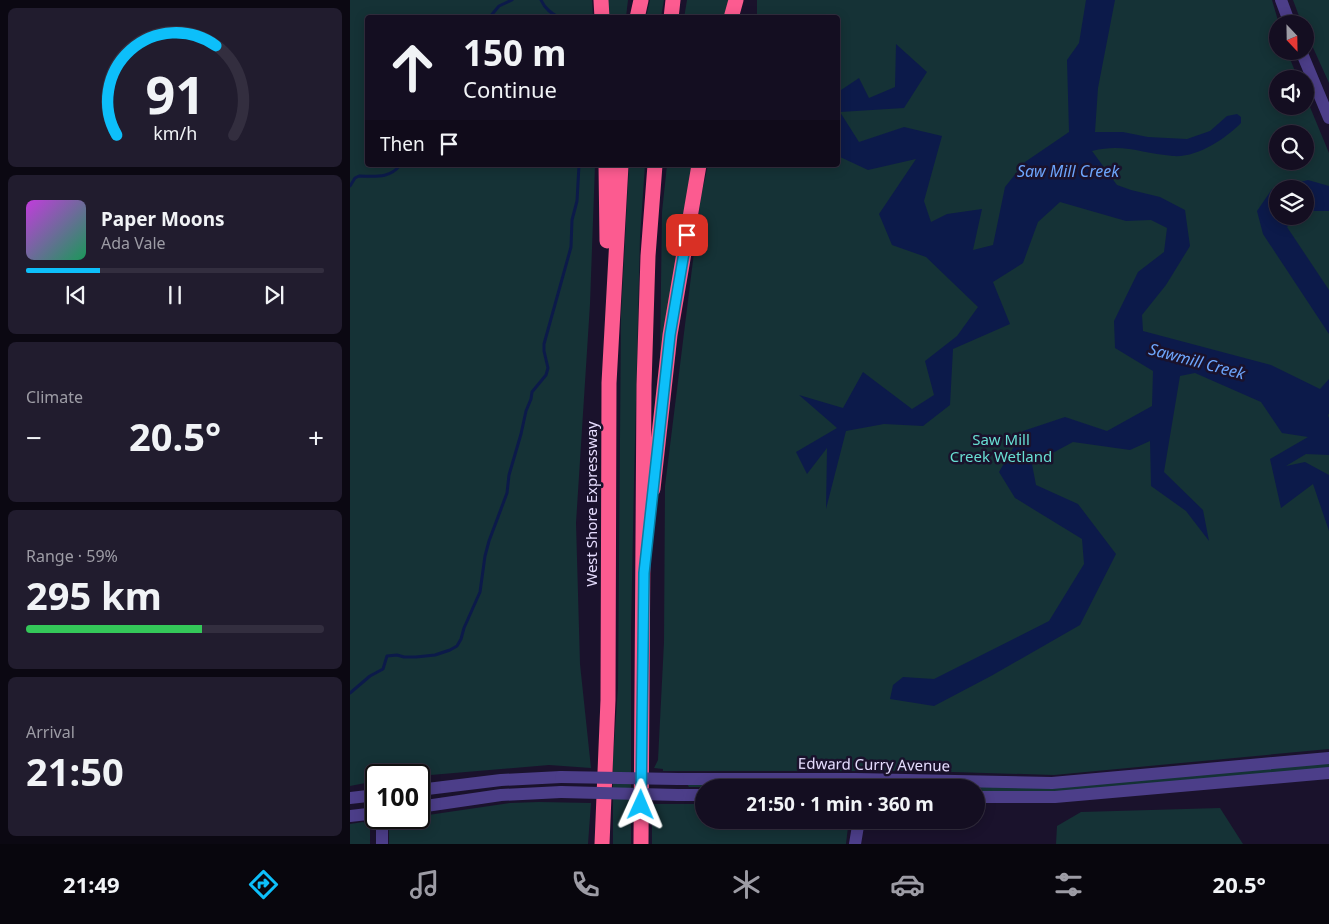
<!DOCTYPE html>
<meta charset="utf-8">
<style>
body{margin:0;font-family:"Noto Sans",sans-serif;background:#211c2e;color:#f1f3f6;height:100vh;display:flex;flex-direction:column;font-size:19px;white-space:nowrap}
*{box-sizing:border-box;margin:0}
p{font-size:16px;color:#9d9ca5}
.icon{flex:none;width:28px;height:28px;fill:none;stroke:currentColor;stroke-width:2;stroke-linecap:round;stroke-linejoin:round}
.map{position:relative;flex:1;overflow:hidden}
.side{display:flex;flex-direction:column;gap:8px;padding:8px;background:#0b0812;width:350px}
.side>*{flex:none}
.banner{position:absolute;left:15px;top:15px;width:475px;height:152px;border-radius:5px;box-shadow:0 2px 12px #0003,0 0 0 1px #332e3f;background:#140e21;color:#f1f3f6;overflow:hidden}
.needle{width:32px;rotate:158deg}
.fabs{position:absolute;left:919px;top:15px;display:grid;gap:10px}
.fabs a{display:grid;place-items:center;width:45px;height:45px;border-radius:50%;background:#140e21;box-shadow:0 2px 12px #0003,0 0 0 1px #332e3f;font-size:25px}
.speed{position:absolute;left:15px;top:764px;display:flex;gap:10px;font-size:25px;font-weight:700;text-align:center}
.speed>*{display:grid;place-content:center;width:65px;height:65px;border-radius:50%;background:#140e21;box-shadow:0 2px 12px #0003,0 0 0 1px #332e3f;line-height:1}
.speed .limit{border:2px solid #111;border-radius:8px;background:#fff;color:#111}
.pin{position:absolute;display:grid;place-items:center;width:42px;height:42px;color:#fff;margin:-21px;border-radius:10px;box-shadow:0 2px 8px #0006}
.me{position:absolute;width:55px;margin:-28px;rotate:1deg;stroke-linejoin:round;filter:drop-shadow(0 0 4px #0008)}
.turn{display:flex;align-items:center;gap:18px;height:105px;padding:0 15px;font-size:22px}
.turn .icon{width:65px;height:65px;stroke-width:2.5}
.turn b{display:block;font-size:35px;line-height:42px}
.then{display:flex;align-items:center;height:48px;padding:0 15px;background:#0003;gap:10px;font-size:19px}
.big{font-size:38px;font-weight:700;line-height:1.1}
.side .tile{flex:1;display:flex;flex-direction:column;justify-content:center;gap:8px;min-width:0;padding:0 18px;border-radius:8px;background:#211c2e}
.side .dial{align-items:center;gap:0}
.dial svg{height:130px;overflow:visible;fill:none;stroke:#332e3f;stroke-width:7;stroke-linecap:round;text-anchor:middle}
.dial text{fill:#f1f3f6;stroke:none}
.song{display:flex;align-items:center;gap:15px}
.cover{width:60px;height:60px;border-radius:8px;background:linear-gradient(135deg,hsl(290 70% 55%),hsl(150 70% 35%))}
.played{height:5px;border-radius:2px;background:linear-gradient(90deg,#0dbffa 25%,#332e3f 25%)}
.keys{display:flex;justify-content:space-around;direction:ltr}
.heat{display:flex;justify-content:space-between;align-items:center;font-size:28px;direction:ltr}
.charge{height:8px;border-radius:4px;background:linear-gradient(90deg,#34c759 59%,#332e3f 0)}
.trip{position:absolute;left:345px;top:779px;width:290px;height:50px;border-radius:25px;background:#140e21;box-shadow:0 2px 12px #0003,0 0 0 1px #332e3f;font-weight:700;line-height:50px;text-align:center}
.dock{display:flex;height:80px;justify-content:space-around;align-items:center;background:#08060d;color:#9d9ca5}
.dock .icon{width:35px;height:35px}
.dock .selected{color:#0dbffa}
.dock b{font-size:22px;color:#f1f3f6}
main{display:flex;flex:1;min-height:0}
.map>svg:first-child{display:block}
</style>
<main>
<section class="side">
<div class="tile dial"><svg viewBox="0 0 100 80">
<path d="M14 69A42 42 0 1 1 86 69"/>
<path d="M14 69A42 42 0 0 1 75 14" stroke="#0dbffa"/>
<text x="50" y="56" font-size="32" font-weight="700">91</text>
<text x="50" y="72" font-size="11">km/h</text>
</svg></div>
<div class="tile">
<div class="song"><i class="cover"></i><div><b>Paper Moons</b><p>Ada Vale</p></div></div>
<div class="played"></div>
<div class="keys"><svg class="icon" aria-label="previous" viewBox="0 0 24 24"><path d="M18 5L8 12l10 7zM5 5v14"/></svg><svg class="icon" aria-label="pause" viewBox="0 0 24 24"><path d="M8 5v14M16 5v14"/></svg><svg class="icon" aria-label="next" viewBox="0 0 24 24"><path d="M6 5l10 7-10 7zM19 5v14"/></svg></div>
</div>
<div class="tile"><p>Climate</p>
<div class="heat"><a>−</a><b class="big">20.5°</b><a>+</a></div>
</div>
<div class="tile"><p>Range · 59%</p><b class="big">295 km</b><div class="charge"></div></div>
<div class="tile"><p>Arrival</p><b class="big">21:50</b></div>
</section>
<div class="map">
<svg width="979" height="844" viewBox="0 0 979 844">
<rect width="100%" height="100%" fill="#1a122c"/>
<path fill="#153236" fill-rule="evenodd" d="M0,0H242L243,17L18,18V165H245L240,304L226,523L230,664L241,768L199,765L69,776L26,775V781L0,786Z
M255,0H278L276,17H256Z
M300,0H314L311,17H296Z
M337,0H381L377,17L334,18Z
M407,0H922L929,24H928V51H937L948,79H928V106H955V95L979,153V749L704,775L569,771H313V769L304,768L308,760L314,642L315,486L351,196L358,165H488V18L407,17ZM928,134H955V161H928ZM928,189H955V216H928Z
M943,0H979V83L955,30V24H952Z
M279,165H295L290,237L284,482L281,630V844H263V758L268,688L271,314Z
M317,165H346L314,356L310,354L312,212Z
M979,763V769L718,792H626V788H581L582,786Z
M337,784L473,785V788L339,787Z
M189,802L241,803L238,844H39V823L44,820L160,803Z
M302,804H354V820H497L498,827L496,844H302Z
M870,808L893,844H706L707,826L731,812Z
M13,822L20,825V844H0V824Z"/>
<path fill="#0c1a4a" d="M736,0H765L748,88L745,132H773L798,137L837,139L860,131L877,116L887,114L891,117V123C875,139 847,158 823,156C792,154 775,143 742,151L767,185L781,190L810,197L835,210L840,246L816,285L792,315L793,331L921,365L970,389L979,379V414L978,415L979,418V455L956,454L936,466L955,462L979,475V531L963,484L931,508L920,459L958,437L932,433L911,402L845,373L830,376L814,472L853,510L859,541L836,511L801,486L800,441L780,450L723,442L682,464L686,485L728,504L766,554L730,625L641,676L584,706L540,699L543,685L553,677L584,679L699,621L734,564L732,539L665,498L649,472L673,431L715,417L757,431L802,406L803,371L765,348L764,321L788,272L814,252L817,228L801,220L776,221L710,202L688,222L673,263L643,282L660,324L603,349L600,405L573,426L534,424L496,431L476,509L477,448L457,474L446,452L487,428L449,395L493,408L513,372L562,409L584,395L575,361L607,336L628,307L576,257L542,245L529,214L566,159L518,170L488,156V92L509,78L519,98L545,87L546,44L577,72L554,108L490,112L509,142L554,127L592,136L574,201L581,222L597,214L632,209L623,250L643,245L655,187L675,162L719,132L717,60L729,43Z
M958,180L979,186V211H955V189H928V216H947L937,227L979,290V334L913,234L907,211L922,189Z"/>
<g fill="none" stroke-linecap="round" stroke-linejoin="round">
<path stroke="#0c1a4a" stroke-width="3" d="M191,0C195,9 201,13 210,18
M139,18L149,6L162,0
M0,186L5,178L9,176C24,176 40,179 50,165
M0,693L20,676L33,669L37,656L47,655L54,657H66L85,655L100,650L107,646L111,639L114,628L130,592L135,556L139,541L157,493L159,475L171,434L176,411L181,399L182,392L196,375L198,368L194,351V344L221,247L222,220L227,201L229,165"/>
<path stroke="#4c3e89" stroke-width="12" d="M931,0L940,24
M951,51L979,118
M328,779H506L702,783L979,758
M69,790L151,780L211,777
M328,795H354
M626,797H705L979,773
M0,798L26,795
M69,807L151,795L211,792
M0,816L26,813
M32,844V818
M505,844L509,820"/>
<path stroke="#fc5b90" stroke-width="15" d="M251,0L252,18
M287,18L291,0
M321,18L323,0
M381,18L386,0
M256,165L257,241
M303,489L320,335L349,165
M252,844L258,700L259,383L271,165
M291,844L294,385L298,256L305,165"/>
<path stroke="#4c3e89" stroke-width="12" d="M211,777L328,779
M211,792L328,795"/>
</g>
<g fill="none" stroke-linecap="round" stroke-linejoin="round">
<g stroke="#087ca2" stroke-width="12">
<path id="route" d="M291,805L294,573L320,335L337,235"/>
</g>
<use href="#route" stroke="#0dbffa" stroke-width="9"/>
</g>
<g text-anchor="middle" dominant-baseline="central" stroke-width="5" stroke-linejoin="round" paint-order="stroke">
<g font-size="15" fill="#68dfd3" stroke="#1a122c">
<text x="651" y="439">Saw Mill<tspan x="651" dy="17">Creek Wetland</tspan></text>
</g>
<g font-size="15" fill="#e6ddfe" stroke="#1a122c">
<text transform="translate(241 504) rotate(-90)">West Shore Expressway</text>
<text transform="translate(524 764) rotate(1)">Edward Curry Avenue</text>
</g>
<g font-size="16" font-style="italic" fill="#6da5fc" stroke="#1a122c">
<text x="718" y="171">Saw Mill Creek</text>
<text transform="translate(847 361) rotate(15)">Sawmill Creek</text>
</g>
</g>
</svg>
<div class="fabs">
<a><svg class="needle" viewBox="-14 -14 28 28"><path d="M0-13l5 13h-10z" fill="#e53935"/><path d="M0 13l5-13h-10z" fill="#9d9ca5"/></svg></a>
<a><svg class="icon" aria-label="sound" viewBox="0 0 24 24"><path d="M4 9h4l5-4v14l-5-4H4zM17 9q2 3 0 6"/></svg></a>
<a><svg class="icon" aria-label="search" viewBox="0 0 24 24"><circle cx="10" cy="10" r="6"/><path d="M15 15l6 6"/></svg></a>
<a><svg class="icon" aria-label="layers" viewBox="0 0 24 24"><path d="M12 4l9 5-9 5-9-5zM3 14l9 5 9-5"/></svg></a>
</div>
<div class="speed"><div class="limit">100</div></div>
<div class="pin" style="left:337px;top:235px;background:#d93025"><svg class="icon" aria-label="arrive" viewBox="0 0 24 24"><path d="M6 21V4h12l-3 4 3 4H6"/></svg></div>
<svg class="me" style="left:291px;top:805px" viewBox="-20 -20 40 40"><path d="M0-17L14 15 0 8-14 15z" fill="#0dbffa" stroke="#fff" stroke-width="4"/></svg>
<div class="trip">21:50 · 1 min · 360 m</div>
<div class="banner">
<div class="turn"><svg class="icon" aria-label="ahead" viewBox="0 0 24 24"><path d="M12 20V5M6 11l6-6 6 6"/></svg><div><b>150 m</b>Continue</div></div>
<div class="then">Then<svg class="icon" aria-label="arrive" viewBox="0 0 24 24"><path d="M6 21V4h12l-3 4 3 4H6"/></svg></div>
</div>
</div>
</main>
<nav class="dock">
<b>21:49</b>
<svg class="icon selected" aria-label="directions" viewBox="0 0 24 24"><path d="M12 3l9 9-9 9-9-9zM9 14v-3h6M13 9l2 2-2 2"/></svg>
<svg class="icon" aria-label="music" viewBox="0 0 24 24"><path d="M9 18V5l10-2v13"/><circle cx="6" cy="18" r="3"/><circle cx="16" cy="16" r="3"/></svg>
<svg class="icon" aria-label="phone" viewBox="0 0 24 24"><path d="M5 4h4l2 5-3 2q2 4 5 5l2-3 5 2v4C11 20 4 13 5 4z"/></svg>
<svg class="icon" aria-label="climate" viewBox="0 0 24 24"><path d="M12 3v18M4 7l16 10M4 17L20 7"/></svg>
<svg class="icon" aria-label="car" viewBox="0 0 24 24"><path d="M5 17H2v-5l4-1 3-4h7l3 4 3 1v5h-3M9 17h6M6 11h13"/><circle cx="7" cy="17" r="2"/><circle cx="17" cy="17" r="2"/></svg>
<svg class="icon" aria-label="filters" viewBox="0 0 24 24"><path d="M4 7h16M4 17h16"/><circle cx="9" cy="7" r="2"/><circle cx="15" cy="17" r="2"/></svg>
<b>20.5°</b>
</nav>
